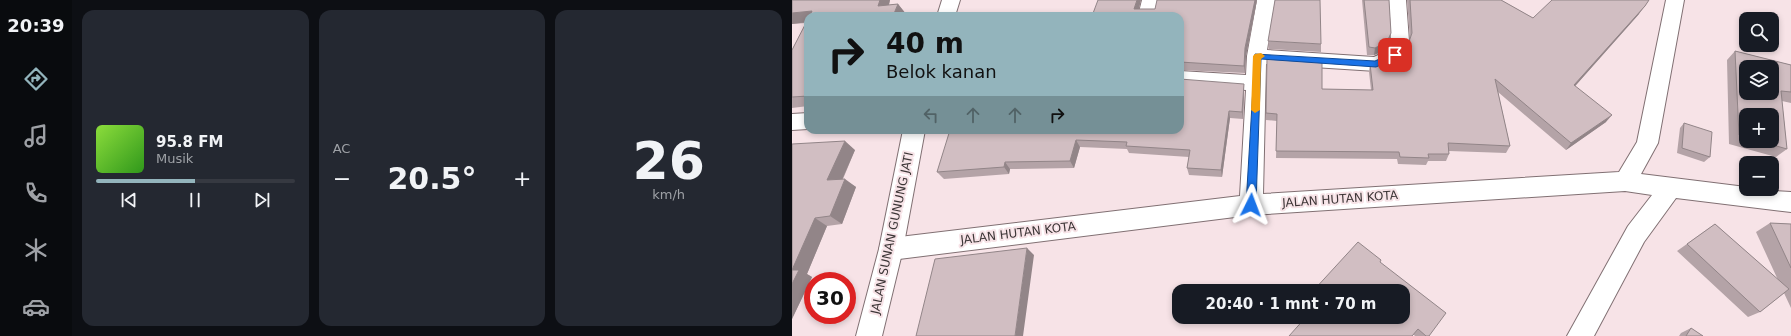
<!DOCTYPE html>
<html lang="id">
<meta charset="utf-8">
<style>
body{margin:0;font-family:"DejaVu Sans",sans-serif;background:#242831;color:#f1f3f6;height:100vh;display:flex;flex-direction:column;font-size:15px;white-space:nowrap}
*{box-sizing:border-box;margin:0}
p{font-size:13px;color:#9ea1a6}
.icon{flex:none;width:22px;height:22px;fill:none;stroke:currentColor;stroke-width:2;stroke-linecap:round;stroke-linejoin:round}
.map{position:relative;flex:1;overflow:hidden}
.drawer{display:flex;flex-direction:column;gap:10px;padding:10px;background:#0d0f14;width:720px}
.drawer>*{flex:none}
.hud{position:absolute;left:12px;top:12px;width:380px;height:122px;border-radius:12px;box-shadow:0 2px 6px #0003;background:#93b4bc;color:#111;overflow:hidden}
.buttons{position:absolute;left:947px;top:12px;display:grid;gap:8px}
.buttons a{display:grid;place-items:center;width:40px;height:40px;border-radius:8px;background:#171b24;box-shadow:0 2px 6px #0003;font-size:20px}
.speed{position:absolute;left:12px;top:272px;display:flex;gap:8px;font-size:20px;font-weight:700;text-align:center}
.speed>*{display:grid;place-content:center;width:52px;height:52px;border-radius:50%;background:#171b24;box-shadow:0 2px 6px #0003;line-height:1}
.speed .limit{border:6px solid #d22;background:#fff;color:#111}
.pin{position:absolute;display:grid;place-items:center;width:34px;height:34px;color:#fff;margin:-17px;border-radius:8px;box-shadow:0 2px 6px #0006}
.me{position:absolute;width:44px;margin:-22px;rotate:3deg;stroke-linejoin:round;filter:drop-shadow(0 0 3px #0008)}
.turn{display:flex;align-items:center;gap:14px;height:84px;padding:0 16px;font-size:18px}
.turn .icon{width:52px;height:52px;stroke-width:2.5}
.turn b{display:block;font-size:28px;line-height:34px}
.lanes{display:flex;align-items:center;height:38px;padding:0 16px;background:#0003;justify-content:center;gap:20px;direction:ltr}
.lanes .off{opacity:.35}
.big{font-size:30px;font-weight:700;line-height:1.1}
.drawer .card{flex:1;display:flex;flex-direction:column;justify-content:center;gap:6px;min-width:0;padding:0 14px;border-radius:12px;background:#242831}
.drawer .dial{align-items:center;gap:0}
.dial b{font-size:52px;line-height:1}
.song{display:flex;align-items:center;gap:12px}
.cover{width:48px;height:48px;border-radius:6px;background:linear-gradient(135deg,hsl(90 70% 55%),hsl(110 70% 35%))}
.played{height:4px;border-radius:2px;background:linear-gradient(90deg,#93b4bc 50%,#363941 50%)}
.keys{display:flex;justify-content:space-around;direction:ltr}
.heat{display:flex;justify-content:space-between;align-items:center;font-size:22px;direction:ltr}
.drawer .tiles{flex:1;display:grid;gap:10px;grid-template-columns:repeat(3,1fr)}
.trip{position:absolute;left:380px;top:284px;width:238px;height:40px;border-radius:12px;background:#171b24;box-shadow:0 2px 6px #0003;font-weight:700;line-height:40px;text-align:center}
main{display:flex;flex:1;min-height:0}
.dock{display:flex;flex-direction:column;width:72px;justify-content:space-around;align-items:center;background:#090b0e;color:#9ea1a6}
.dock .icon{width:28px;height:28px}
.dock .on{color:#93b4bc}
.dock b{font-size:18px;color:#f1f3f6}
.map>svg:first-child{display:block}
</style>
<main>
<nav class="dock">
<b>20:39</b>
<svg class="icon on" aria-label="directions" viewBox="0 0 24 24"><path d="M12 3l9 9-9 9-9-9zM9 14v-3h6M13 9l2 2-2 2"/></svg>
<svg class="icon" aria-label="music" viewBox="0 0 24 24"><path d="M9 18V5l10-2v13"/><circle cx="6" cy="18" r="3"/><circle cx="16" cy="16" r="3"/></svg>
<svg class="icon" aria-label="phone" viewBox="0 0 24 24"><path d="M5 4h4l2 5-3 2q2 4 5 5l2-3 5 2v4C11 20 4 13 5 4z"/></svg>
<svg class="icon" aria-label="climate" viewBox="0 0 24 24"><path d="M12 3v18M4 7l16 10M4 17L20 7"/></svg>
<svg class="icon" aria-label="car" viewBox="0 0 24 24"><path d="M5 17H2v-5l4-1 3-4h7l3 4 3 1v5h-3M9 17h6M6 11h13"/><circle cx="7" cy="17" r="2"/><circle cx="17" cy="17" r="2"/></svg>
</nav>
<section class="drawer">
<div class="tiles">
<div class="card">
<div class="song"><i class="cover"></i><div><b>95.8 FM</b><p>Musik</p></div></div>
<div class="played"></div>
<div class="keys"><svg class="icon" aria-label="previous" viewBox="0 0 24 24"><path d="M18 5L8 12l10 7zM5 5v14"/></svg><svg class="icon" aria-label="pause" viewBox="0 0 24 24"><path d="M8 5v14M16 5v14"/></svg><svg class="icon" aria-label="next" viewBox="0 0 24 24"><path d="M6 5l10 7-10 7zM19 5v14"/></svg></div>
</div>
<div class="card"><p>AC</p>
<div class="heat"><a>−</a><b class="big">20.5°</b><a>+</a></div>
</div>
<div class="card dial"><b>26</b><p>km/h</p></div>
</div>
</section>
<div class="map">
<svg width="999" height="336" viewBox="0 0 999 336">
<rect width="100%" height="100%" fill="#f7e3e7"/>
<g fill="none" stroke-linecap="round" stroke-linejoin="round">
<g stroke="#817073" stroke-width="2">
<path id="minor" d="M350,0H368L364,16H346Z
M465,0H483L475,50L582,57L595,51L599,41L596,0H614L617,41L610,60L584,71L474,64L471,194L827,172L845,142L874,0H892L866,143L849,174L954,187V189L999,192V212L884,198L852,242L802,336H775L836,226L860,195L833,191L459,215L99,260L90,257L87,249L90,241L99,238L448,196L454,90L388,85V71L454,75L455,56Z
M16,113V129L0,130V114Z"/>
</g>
<g stroke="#817073" stroke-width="2">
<path id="tertiary" d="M150,0H168L163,16H145Z
M111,130H133L111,249L90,336H64L87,249Z"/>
</g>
<use href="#minor" fill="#fff" fill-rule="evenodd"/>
<use href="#tertiary" fill="#fff" fill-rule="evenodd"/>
</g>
<path fill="#b4a3a7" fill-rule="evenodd" d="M0,0H98L97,5L106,4L114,14L113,16H16V106L0,108V50L14,23L0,24Z
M349,0L347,9H363L365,0H465L454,56L453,73L388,70V16H300Z
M570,0H597L599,33L597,41L594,50L582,55H575Z
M615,0H709L741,18L847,14L783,86L814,122L774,150L706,92L718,146L714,153L657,151V154L654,161H636L634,165L606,164L605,159L484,158L485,121L474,120V113L530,89L579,90L577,72L578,64L586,65L613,53L618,39Z
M476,41L529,44V52L477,49Z
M943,51L999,65V103L990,101L995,149L984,157L937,144L935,60ZM954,115L980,141H954Z
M452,84V91L451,119L438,118L430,177L397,175L395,168L397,157L337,153L335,149L288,147L282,168L218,169L217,174L152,179L145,172Z
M892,123L918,157L912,162L885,153L888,128Z
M0,144L63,150L51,179L64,187L50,224L35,226L15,274L20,277L0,319Z
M978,223L999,224V308L992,293L968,312L956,317L885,251L923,224L986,280L964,232Z
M588,263L637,336H623L622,335L511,321L506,317H611Z
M899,328L911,336H887L889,333Z"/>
<path fill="#928588" d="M88,0H98L94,16L86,6Z
M345,0H349L345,16L342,9Z
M463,0H465L454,56L453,73L452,66L453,48Z
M857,0L847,14L777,93L782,85Z
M106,4L114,14L113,16H101Z
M20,11L26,16H16V22L0,24V13Z
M599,33L597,41L594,50L582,55L583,48Z
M452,84V91L451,119L450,112Z
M437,111L438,118L430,177L429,170Z
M820,115L814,122L774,150L779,143Z
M284,140L288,147L282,168L278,161Z
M53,141L63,150L46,189L35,180Z
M213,162L218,169L217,174L212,167Z
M53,179L64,187L50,224L38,216Z
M23,218L35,226L15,274L20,277L0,319V270Z
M235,248L242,255L231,336H223Z"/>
<path fill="#d1bec2" stroke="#928588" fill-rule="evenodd" d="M0,0H88L86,6L106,4L101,16H18L20,11L0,13Z
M306,0H345L342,9H363L365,0H463L453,48L452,66L388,62V16H300Z
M483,0H528L529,44L476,41Z
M572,0H597L599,33L595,42L583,48L577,47Z
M618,0H709L741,18L760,0H857L853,6L782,85L820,115L779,143L703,79L718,146L656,143L657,154H636L637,158L608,157L607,152L484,151L485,114L474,113L475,58L530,61V89L581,90L578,64L586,65L613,53L620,33Z
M16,19V96L0,97V50Z
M943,51L999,65V92L989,91L995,149L967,141H980V115H954V137L947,135ZM954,67H980V93H954Z
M388,79L452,84L450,112L437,111L429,170L395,168L398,150L334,146L335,142L284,140L278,161L213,162L212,167L145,172L158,130H388Z
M892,123L920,132L918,157L890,148Z
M53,141L35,180L53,179L38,216L23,218L0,270H7L0,284V144Z
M978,223L999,224V268Z
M923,224L997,289L968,312L895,244Z
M566,242L589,260L588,262L654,313L637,336H634L626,329L620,336H497L514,317H513H611V291H521Z
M235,248L223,336H124L143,259Z
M899,328L911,336H894Z"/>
<path fill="#1a73e8" stroke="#114b97" d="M603,52L606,53V57L584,67L469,59L464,205L462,208H456L454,205L463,54L583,61Z"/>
<path fill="#f59e0b" d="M469,53L473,56L469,59L468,110L463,113L459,110L461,56L463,54Z"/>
<g text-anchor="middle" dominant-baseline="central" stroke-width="4" stroke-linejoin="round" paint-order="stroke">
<g font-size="12" fill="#3d3637" stroke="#f7e3e7">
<text transform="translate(548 199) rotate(-4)">JALAN HUTAN KOTA</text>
<text transform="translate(100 233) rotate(-78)">JALAN SUNAN GUNUNG JATI</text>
<text transform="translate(226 233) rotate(-7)">JALAN HUTAN KOTA</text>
</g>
</g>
</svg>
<div class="buttons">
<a><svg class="icon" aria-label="search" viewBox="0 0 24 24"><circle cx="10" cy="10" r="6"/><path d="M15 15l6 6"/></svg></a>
<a><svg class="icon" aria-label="layers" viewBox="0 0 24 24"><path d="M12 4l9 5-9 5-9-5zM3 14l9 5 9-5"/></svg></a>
<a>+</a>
<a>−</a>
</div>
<div class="speed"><div class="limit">30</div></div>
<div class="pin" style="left:603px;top:55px;background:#d93025"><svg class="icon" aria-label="arrive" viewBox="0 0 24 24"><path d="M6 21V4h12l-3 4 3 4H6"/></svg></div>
<svg class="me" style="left:459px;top:205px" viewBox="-20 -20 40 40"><path d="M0-17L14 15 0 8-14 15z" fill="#1a73e8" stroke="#fff" stroke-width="4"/></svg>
<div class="trip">20:40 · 1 mnt · 70 m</div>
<div class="hud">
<div class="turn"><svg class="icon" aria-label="right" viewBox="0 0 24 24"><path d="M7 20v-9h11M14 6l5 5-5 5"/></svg><div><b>40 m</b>Belok kanan</div></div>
<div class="lanes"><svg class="icon off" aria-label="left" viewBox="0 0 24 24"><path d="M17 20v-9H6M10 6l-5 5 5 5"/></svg><svg class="icon off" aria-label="ahead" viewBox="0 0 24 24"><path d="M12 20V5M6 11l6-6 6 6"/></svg><svg class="icon off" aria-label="ahead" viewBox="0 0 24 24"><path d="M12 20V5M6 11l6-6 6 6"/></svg><svg class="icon" aria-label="right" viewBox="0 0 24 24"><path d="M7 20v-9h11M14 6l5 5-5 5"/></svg></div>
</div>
</div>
</main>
